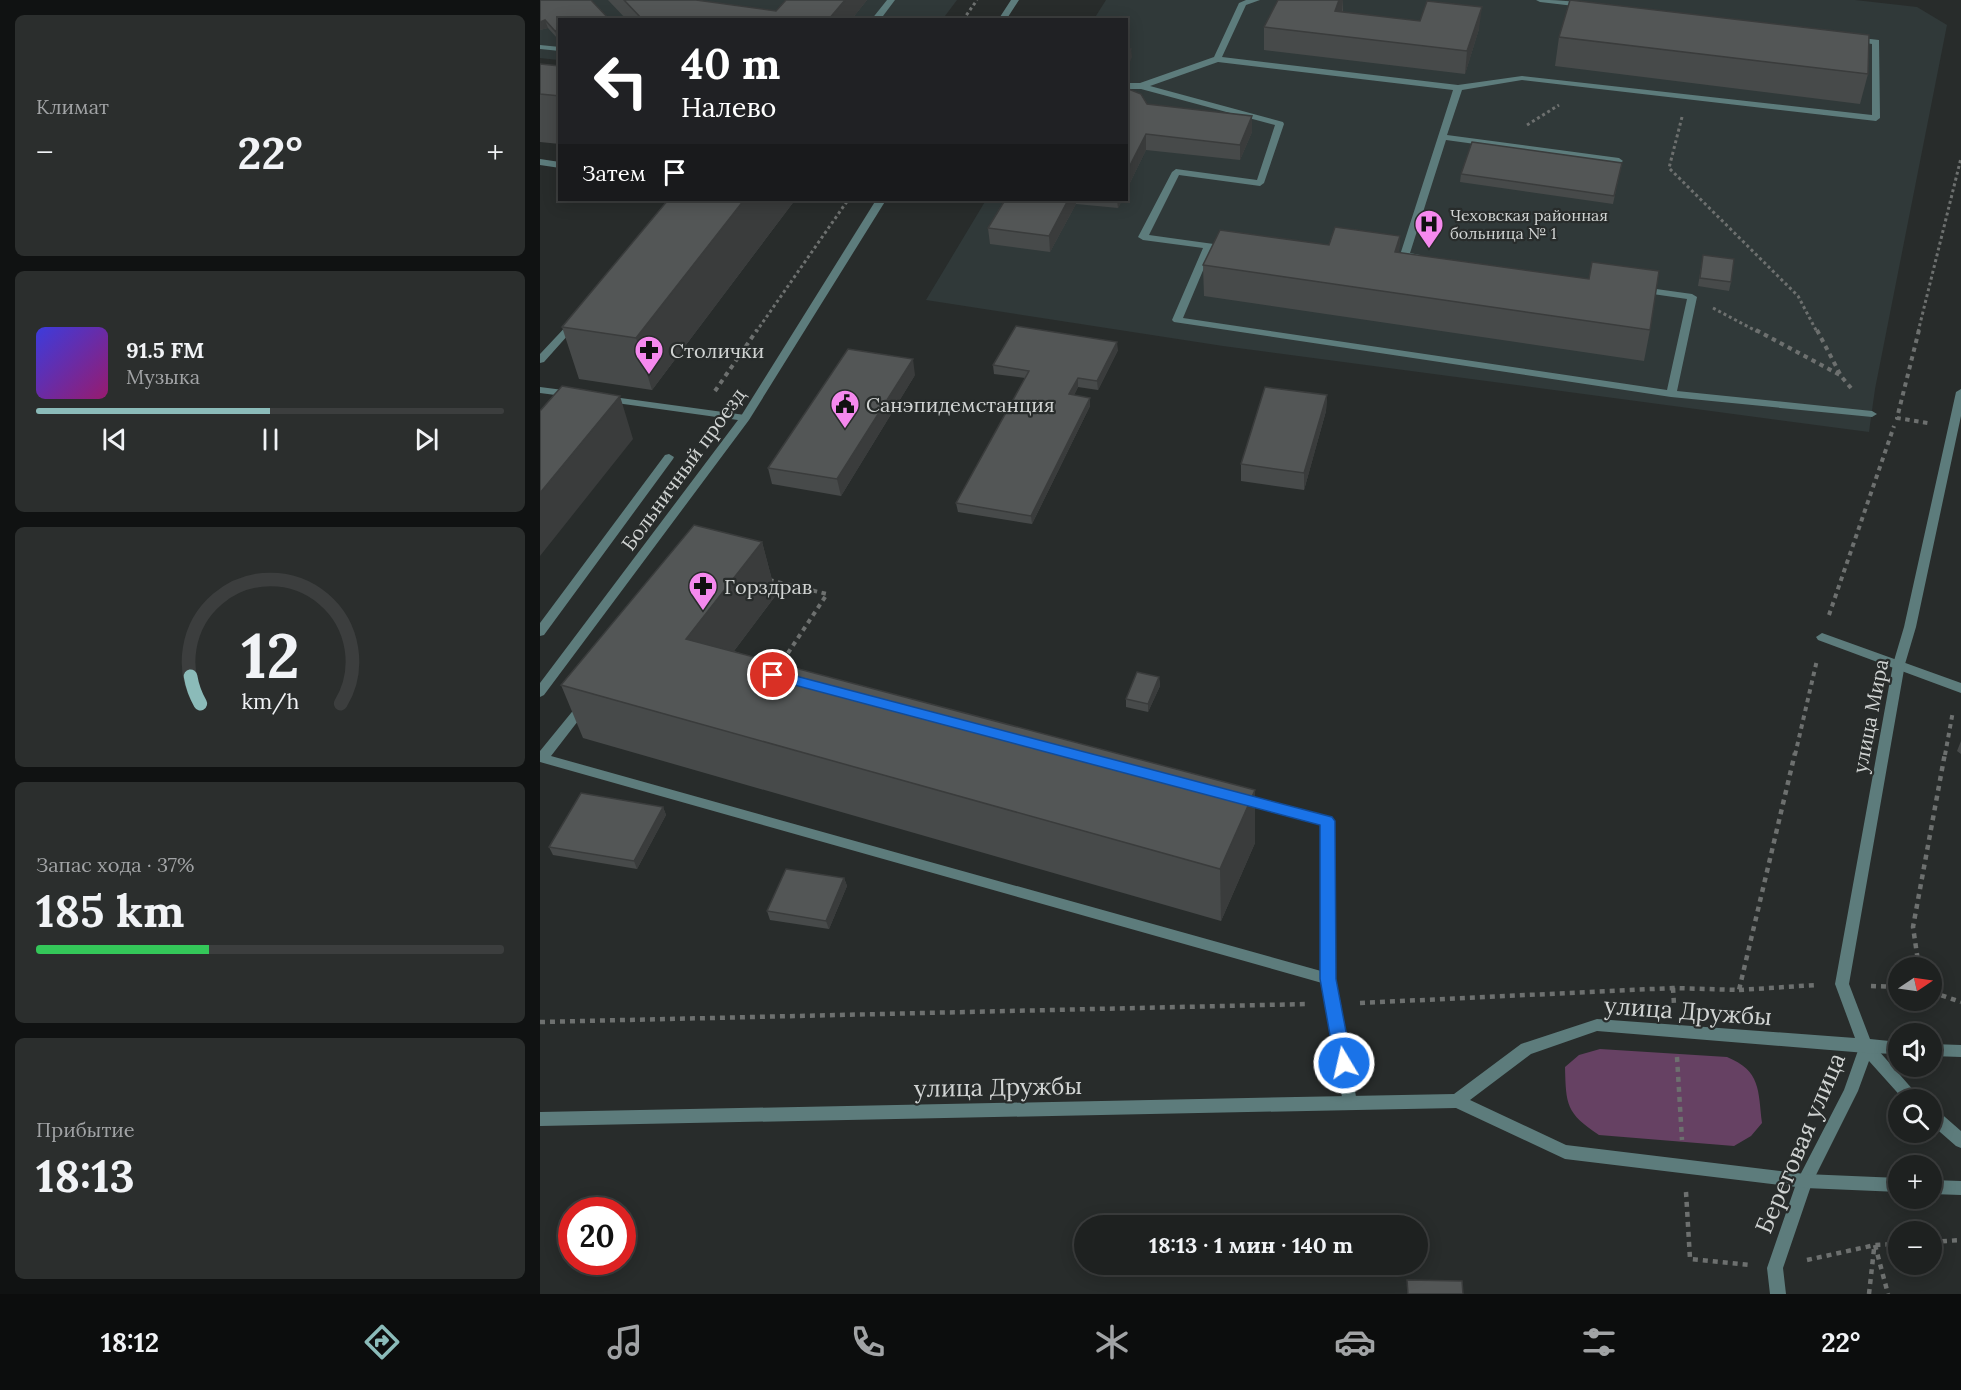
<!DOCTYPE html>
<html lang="ru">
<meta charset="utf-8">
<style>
body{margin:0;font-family:Lora,serif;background:#2b2e2d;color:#f1f3f6;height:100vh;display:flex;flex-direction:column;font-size:22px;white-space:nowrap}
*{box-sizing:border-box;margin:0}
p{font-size:20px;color:#a1a3a5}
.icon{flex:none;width:33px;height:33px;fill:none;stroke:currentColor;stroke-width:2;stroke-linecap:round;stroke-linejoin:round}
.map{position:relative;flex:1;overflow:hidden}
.panel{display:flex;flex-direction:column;gap:15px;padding:15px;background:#101212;width:540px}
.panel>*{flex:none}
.hud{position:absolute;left:18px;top:18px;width:570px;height:183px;border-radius:0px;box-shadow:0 3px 15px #0003,0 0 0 2px #3c3e3e;background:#202124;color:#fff;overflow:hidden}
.needle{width:39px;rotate:77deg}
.tools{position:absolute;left:1348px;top:957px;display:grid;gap:12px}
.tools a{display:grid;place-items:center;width:54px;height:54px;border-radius:50%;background:#1e2120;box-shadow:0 3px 15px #0003,0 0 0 2px #3c3e3e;font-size:30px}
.speed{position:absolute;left:18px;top:1197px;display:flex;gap:12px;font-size:30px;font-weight:700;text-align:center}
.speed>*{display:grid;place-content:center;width:78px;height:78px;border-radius:50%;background:#1e2120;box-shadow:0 3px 15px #0003,0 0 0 2px #3c3e3e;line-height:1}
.speed .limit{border:9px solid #d22;background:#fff;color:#111}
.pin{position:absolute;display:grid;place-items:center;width:51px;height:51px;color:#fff;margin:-26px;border:3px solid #fff;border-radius:50%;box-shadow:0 2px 6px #0007}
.me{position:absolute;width:66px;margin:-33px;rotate:351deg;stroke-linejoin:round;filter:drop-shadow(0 0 4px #0008)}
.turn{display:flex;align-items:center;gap:21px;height:126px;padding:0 24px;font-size:27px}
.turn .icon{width:78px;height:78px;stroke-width:2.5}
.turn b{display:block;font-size:42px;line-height:51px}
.then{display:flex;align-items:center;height:57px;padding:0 24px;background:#0003;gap:12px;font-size:22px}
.big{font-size:45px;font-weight:800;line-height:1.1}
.panel .tile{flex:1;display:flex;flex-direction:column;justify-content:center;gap:9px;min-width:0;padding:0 21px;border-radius:9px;background:#2b2e2d}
.panel .dial{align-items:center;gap:0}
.dial svg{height:156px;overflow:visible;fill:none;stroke:#3c3e3e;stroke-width:7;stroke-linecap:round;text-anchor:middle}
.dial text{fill:#f1f3f6;stroke:none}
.song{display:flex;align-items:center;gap:18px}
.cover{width:72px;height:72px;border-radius:9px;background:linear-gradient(135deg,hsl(240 70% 55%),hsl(320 70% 35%))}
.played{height:6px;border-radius:3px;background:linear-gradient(90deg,#8bbbb9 50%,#3c3e3e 50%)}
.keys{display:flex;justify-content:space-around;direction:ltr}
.heat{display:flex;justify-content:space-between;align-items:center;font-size:33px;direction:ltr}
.charge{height:9px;border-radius:4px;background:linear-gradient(90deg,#34c759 37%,#3c3e3e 0)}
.trip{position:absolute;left:534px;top:1215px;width:354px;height:60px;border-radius:30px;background:#1e2120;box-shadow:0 3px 15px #0003,0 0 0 2px #3c3e3e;font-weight:800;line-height:60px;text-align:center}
.dock{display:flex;height:96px;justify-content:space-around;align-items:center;background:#0c0d0d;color:#a1a3a5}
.dock .icon{width:42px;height:42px}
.dock .active{color:#8bbbb9}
.dock b{font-size:27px;color:#f1f3f6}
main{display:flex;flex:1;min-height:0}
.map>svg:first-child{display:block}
</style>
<main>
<section class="panel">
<div class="tile"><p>Климат</p>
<div class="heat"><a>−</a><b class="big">22°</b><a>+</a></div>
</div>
<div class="tile">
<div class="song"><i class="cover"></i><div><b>91.5 FM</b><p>Музыка</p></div></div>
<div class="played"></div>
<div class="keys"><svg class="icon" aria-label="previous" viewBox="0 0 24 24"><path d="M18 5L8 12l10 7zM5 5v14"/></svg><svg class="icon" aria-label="pause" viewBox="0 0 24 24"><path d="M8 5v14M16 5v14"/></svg><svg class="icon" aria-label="next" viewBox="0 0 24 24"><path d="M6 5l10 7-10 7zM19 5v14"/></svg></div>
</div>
<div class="tile dial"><svg viewBox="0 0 100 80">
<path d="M14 69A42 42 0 1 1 86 69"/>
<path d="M14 69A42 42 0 0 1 9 55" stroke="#8bbbb9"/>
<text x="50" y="56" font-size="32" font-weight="700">12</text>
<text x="50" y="72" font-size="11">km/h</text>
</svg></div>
<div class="tile"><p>Запас хода · 37%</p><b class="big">185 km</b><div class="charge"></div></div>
<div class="tile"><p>Прибытие</p><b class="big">18:13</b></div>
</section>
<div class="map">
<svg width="1421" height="1294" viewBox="0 0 1421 1294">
<rect width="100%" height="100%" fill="#282c2b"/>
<path fill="#303939" d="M0,0H417L402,20H20L19,60L0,58Z
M566,0H1315L1377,7L1407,25L1335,389L1329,432L683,346L386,300L446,200H586V20L554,19Z"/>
<path fill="#664163" d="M1060,1049L1187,1057C1221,1071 1218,1090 1222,1123L1211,1136L1194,1146L1059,1135C1026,1113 1026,1105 1025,1067L1039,1055Z"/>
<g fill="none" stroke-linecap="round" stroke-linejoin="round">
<path stroke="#6d706f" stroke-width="3" stroke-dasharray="3 3" stroke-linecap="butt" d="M423,20L437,0
M1142,117L1129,168L1258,296L1277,332
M987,125L1019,105
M1173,308L1218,332
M216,332L308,200
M1378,332L1421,158"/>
<path stroke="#6d706f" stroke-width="4" stroke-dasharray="4.5 4.5" stroke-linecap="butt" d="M1216,330L1300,375L1311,388
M1277,330L1300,374
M1379,330L1357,418L1388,423
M175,391L217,330
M229,580L287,594L238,668
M1289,615L1354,426
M1255,755L1277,660
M1405,755L1413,711"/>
<path stroke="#6d706f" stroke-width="4.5" stroke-dasharray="5 5" stroke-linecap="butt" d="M1379,968L1373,927L1405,753
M1331,986L1359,987
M1133,988L1134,1005
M1199,990L1276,985
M1392,992L1421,1002
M820,1003L1133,988L1199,990L1255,753
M0,1022L767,1004
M1137,1057L1142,1140
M1146,1192L1150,1259L1210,1265
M1392,1242L1421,1240
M1335,1245L1348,1294
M1267,1260L1335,1245L1359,1244
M1329,1294L1334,1249"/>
<path fill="#5d7c7c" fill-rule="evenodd" d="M347,0H355L340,20H331Z
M706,0H720L706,5L682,57L918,85L982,76L1332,115V44L1313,41L1309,39L1313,37L1339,40L1340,118L1336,121L982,80L922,90L907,135L1079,158L1083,161L1079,164L906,140L870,253L880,255V259L862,257L860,255L913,90L678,62L610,86L743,122L744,124L724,183L720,186L639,175L609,235L688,246L693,249L688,252L672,249L643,318L1127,390L1147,299L1099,292L1097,290L1102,287L1152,294L1157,297L1137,391L1332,411L1337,414L1332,417L1131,397L634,322L632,320L663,248L603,240L598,237L632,172L636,169L717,180L735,125L601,89H586V83H600L674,57L699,3Z
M996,0C1012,0 1034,0 1047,5L1043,7L1000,2Z
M0,45L20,47V51L0,49Z
M0,159L20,162V168L0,165Z
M34,320L37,321V325L4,362L0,363V354L31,321Z
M0,387L31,391L36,394L31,397L0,393Z
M66,396L205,415L210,418L205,421L62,401L61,399Z
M129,454L134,457L133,459L4,635L0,636V623L125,455Z
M1282,633L1421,683V693L1278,640L1276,637Z
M44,700L48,702L50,705L48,708L11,756L781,971L780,824L700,803L695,802L694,798L695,794L700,793L792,817L794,821L795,979L801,1004L817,1103L815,1108L810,1110L805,1108L803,1103L782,983L0,762V751L40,702Z"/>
<path fill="#5d7c7c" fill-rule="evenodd" d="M1326,1041L1331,1042L1382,1100H1364L1329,1061L1318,1091L1272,1183L1243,1268L1246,1294H1230L1227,1268L1257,1181L1304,1090L1321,1042Z
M1392,1108L1397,1110L1421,1131V1148L1416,1146L1392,1125Z"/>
<path fill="#5d7c7c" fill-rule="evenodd" d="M471,0H479L466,20H458Z
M336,200H346L209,420L4,695L0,697V683L201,416Z
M1421,389V416L1376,627L1365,664L1309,984L1330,1039L1359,1042V1054L1326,1053L1057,1031L991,1054L930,1100L1026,1145L1265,1174L1359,1178V1192L1265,1188L1025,1159L916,1108L0,1126V1112L914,1094L981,1044L1057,1019L1315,1038L1295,984L1353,664L1364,627L1416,392Z
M1392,1044L1421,1045V1057L1392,1056Z
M1392,1180L1421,1181V1195L1392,1194Z"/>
</g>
<path fill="#474a4a" d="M0,0L20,20L17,38L8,28L0,30Z
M68,0H156L236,11L246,0H327L311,20H87Z
M738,0H803V12L880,21L939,29L925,74L724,50V27Z
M1019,37L1328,74L1320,104L1015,66Z
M0,64L20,66V144L0,142Z
M586,88L607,104L712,132L700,160L606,150L586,191Z
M1080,171L1073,204L920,182L921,174Z
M128,200H255L112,390L39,379L22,327Z
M465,200H582L578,208L536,204L510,252L450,244L448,228Z
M860,236L859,252L1110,330L1104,361L664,296L663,265L789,245Z
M1163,255L1191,282L1189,291L1158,286Z
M578,350L558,390L538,387L534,395L550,398V406L492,524L418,512L416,503L485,378L454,374L453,365Z
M375,375L301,496L232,484L228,468Z
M787,395L786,411L764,490L701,481V464Z
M222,542L236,595L194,651L715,843L681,921L43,738L21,685Z
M619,677L620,686L608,712L586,707V699Z
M1421,741V754L1417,751Z
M123,807L126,815L97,869L13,855L9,847Z
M304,878L307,886L289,929L230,920L227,911Z"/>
<path fill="#3a3c3c" d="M305,0H327L311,20H288Z
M799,0H803L802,13L795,11Z
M942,7L939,29L925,74L927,51Z
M5,20L8,28L0,30V22Z
M20,29V38H17L15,31Z
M591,49L592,57L587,69L586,61Z
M712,116V132L700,160V145Z
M606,134V150L586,191V173Z
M204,200H255L112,390L96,338Z
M528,200H535L536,204L510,252L509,236Z
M577,200H582L578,208Z
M860,236L858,267L855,252Z
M577,342L578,350L558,390L557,381Z
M373,359L375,375L301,496L297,479Z
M538,378V387L530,403L529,394Z
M787,395L786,411L764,490V473Z
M80,396L93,439L0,556V493Z
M550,398V406L492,524L491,516Z
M222,542L236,595L163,692L146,639Z
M619,677L620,686L608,712V704Z
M715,790V843L681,921L680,869Z
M123,807L126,815L97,869L94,861Z
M304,878L307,886L289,929L286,921Z"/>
<path fill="#535656" stroke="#3a3c3c" stroke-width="1.5" d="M0,0H51L70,20H20V29L15,31L5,20L0,22Z
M84,0H156L236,11L246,0H305L288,20H103Z
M738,0H799L795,11L880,21L887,1L942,7L927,51L724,27Z
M1030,0L1329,35L1328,74L1019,37Z
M586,49H591L586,61Z
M0,64L20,66V96L0,94Z
M586,88L601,94L607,104L712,116L700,145L606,134L586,173Z
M932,142L1082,163L1074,196L921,174Z
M128,200H204L96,338L22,327Z
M465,200H528L509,236L448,228Z
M795,227L860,236L855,252L1049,279L1052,262L1119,271L1110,330L663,265L680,230L789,245Z
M1163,255L1194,259L1191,282L1160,278Z
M476,326L577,342L557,381L538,378L529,394L550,398L491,516L416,503L489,371L453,365Z
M308,349L373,359L297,479L228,468Z
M22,386L80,396L0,493V411Z
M725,387L787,395L764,473L701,464Z
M154,525L222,542L146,639L715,790L680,869L21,685Z
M597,672L619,677L608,704L586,699Z
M41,793L123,807L94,861L9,847Z
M246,869L304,878L286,921L227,911Z
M867,1280L922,1281L923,1294H868Z"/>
<path fill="#1a73e8" stroke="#114b97" stroke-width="1.5" d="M233,670L792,817L795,821L796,979L812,1063L810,1068L804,1071L798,1068L795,1063L780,979V825L228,678V671Z"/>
<defs>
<g id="hospital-pin" transform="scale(1.5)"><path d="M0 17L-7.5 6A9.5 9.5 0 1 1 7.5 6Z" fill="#f589ee" stroke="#282c2b"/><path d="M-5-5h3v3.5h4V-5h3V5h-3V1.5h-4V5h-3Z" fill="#111"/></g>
<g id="pharmacy-pin" transform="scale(1.5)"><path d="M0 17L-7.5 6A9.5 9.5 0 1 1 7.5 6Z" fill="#f589ee" stroke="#282c2b"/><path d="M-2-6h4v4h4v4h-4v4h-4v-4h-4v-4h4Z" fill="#111"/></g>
<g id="civic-pin" transform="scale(1.5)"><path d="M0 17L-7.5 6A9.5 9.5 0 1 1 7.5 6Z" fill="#f589ee" stroke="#282c2b"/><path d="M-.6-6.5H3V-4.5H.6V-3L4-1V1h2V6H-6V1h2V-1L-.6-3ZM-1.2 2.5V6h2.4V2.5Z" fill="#111"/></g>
</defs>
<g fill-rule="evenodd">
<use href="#hospital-pin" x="889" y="224"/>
<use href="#pharmacy-pin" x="109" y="350"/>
<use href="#civic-pin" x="305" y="404"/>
<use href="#pharmacy-pin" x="163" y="586"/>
</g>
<g text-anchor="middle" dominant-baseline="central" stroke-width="4.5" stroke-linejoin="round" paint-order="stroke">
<g font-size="16" fill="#d1d4d3" stroke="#282c2b" text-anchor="start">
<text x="910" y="215">Чеховская районная<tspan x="910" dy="18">больница № 1</tspan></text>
</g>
<g font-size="20" fill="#d1d4d3" stroke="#282c2b" text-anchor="start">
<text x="130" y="350">Столички</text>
<text x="326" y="404">Санэпидемстанция</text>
<text x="184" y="586">Горздрав</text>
</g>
<g font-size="20" fill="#d1d4d3" stroke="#282c2b">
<text transform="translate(143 469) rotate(-54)">Больничный проезд</text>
<text transform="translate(1330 716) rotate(-79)">улица Мира</text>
</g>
<g font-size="24" fill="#d1d4d3" stroke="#282c2b">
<text transform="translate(1148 1011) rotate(4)">улица Дружбы</text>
<text transform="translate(458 1087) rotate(-1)">улица Дружбы</text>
<text transform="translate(1260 1143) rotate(-67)">Береговая улица</text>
</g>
</g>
</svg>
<div class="tools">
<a><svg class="needle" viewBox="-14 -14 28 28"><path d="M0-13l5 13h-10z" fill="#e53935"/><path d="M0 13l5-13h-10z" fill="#a1a3a5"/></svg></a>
<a><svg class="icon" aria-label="sound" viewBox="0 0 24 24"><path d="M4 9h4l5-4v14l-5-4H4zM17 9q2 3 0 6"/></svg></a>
<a><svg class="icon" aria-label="search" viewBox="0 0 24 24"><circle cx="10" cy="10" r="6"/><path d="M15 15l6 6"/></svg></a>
<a>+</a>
<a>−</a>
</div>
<div class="speed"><div class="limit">20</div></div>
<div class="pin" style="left:233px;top:675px;background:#d93025"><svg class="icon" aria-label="arrive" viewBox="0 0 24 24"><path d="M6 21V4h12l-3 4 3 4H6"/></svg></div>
<svg class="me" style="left:804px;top:1063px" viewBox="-20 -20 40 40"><circle r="17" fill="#1a73e8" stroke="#fff" stroke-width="3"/><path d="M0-11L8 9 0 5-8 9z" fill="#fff"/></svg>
<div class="trip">18:13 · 1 мин · 140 m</div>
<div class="hud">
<div class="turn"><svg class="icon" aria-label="left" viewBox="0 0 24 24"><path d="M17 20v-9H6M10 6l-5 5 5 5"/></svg><div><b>40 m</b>Налево</div></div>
<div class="then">Затем<svg class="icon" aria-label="arrive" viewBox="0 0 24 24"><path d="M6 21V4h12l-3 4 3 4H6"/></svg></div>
</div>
</div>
</main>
<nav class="dock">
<b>18:12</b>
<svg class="icon active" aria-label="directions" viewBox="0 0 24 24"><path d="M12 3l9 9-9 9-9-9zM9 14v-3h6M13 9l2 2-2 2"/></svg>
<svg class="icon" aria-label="music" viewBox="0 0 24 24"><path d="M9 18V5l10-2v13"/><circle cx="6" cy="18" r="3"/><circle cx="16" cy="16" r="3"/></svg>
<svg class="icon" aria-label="phone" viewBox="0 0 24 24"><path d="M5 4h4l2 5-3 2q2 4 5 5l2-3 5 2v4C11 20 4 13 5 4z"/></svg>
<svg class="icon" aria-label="climate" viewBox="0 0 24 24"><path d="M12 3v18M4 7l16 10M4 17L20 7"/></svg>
<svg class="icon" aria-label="car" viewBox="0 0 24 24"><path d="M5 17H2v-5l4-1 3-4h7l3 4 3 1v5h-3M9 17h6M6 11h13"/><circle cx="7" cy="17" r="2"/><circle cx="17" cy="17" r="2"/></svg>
<svg class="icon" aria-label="filters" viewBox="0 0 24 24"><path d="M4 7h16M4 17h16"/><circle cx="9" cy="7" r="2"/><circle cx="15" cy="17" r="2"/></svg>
<b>22°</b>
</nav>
